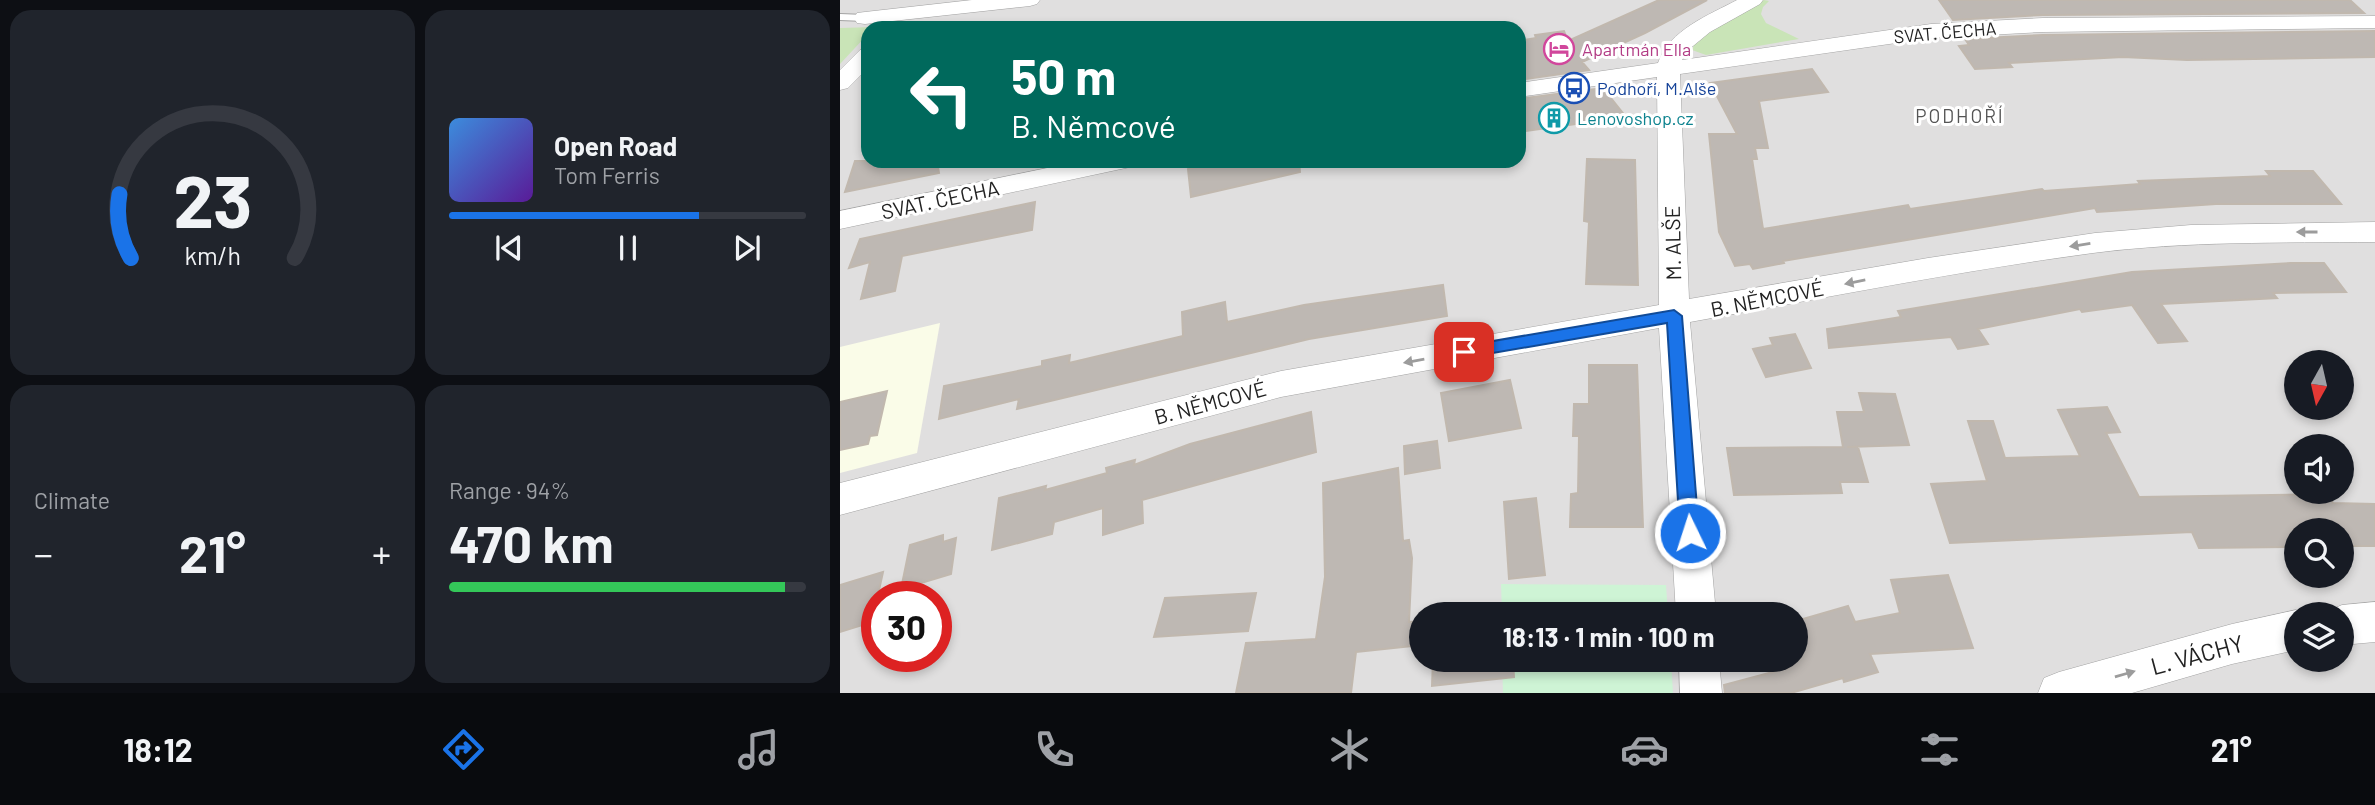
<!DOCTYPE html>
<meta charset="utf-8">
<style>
body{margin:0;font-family:Barlow,sans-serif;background:#20242c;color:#f1f3f6;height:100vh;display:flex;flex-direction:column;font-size:26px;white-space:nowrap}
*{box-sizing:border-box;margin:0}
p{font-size:23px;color:#9ea1a6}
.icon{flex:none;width:38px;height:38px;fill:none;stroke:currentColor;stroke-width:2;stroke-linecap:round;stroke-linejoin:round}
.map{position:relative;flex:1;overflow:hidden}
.drawer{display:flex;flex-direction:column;gap:10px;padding:10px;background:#0d0f14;width:840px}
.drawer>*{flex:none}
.top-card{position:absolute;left:21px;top:21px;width:665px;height:147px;border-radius:21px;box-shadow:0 4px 10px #0003;background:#00695c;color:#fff;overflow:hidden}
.needle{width:46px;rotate:188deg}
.tools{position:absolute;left:1444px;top:350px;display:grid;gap:14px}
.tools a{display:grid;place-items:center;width:70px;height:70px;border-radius:50%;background:#171b24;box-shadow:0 4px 10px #0003;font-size:35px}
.speed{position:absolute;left:21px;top:581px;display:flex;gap:14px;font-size:35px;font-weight:700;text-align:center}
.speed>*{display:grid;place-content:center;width:91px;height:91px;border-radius:50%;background:#171b24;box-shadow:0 4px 10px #0003;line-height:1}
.speed .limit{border:10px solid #d22;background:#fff;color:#111}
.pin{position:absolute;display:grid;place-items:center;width:60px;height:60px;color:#fff;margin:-30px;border-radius:14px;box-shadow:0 4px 10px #0006}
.me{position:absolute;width:77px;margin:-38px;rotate:356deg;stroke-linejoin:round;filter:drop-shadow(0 0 5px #0008)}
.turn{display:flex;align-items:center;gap:24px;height:147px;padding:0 35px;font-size:32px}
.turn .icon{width:91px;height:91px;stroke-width:2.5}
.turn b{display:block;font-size:49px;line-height:60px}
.big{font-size:52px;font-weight:700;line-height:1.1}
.drawer .widget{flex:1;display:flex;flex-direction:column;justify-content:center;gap:10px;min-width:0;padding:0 24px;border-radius:21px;background:#20242c}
.drawer .dial{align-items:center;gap:0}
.dial svg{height:182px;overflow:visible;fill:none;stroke:#363941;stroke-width:7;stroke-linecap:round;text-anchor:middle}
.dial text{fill:#f1f3f6;stroke:none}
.song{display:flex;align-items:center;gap:21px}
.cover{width:84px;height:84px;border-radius:10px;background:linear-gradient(135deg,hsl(210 70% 55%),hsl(270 70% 35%))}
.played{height:7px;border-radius:4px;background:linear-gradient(90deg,#1a73e8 70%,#363941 70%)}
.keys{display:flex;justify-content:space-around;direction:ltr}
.heat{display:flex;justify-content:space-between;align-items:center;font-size:38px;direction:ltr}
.charge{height:10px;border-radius:5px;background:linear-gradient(90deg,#34c759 94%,#363941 0)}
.drawer .tiles{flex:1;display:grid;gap:10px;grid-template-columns:repeat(2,1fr)}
.trip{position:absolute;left:569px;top:602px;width:399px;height:70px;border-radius:35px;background:#171b24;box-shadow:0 4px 10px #0003;font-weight:700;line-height:70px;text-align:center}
.tab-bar{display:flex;height:112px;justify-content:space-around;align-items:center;background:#090b0e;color:#9ea1a6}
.tab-bar .icon{width:49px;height:49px}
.tab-bar .current{color:#1a73e8}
.tab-bar b{font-size:32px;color:#f1f3f6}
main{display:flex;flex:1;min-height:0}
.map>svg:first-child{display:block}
</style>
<main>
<section class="drawer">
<div class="tiles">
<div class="widget dial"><svg viewBox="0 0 100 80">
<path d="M14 69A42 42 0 1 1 86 69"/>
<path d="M14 69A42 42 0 0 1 9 41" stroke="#1a73e8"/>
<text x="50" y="56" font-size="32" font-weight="700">23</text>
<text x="50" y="72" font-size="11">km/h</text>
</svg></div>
<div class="widget">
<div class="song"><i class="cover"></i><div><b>Open Road</b><p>Tom Ferris</p></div></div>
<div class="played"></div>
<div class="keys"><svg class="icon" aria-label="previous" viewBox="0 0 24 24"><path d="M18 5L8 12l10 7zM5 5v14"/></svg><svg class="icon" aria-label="pause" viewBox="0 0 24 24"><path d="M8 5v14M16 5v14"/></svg><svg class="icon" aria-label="next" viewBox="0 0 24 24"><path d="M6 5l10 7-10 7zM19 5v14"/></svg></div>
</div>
<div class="widget"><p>Climate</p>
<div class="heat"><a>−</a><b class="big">21°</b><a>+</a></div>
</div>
<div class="widget"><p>Range · 94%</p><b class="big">470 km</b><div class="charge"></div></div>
</div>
</section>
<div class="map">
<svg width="1535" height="693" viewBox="0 0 1535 693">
<rect width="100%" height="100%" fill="#f1efea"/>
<path fill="#e0dfdf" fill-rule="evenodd" d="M0,0H1535V693H0ZM28,28H679V161H28ZM1456,362H1502V408H1456ZM1456,446H1502V492H1456ZM1456,530H1502V576H1456ZM37,597H96V656H37ZM581,614H956V660H581ZM1456,614H1502V660H1456Z"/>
<path fill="#fafce8" d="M100,323L77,453L0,473V347Z"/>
<path fill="#c9e4b7" d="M924,0L929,1L923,7L921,14L926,23L959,39L866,55L852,50L856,40Z
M35,27L28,28V34L0,64V28Z"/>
<path fill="#cef4d5" d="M661,584L826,585L828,614H662Z
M662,660H831L833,693H663Z"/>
<path fill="#beb8b3" stroke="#c1b8ae" stroke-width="2" d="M819,0H867L805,33L742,62L749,70L679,80V41L696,38L695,35L724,31L728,41Z
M1099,0H1510L1524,13L1203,15L1113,20Z
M1535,31V57L1347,60L1283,57L1169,63L1172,67L1135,69L1119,46L1129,45L1125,39L1203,35Z
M972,69L988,92L919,101L928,148H915L917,159H912L923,229L1068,205L1070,209L1202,189L1204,191L1300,184L1298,181L1430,176L1426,171H1473L1501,204H1376L1257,212L1255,208L943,261L944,263L913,269L910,264L895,266L879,232L869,134H897L870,83Z
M763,88L786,117L679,132V99Z
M747,159L795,160L798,285L746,284L749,222L744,221Z
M15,161H97L99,173L5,192Z
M386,161H459L460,172L351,197L348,169Z
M195,202L192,230L62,256L55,291L21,299L30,262L9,268L20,239Z
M1451,263H1484L1506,292L1433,293L1437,298L1321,304L1347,341L1318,343L1292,305L1242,312L1240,309L1138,329L1148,344L1118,349L1111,337L989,348L987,329L1061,317L1058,311L1292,272Z
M603,285L607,316L469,339L177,409L179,399L99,419L104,386L202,366V361L230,355L229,363L343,336L342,312L385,302L387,322L464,305Z
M955,334L971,368L926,377L913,349L933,345L930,338Z
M749,365H797L803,527H730L731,494L738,493L739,436H733L734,404H749Z
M670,380L681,428L609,441L601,393Z
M47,391L37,435L30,436L28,444L0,450V402Z
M1019,393L1055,394L1069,445L1007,447H1018L1028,482H1000L1002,493L894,495L887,448L1003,447L997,412H1024Z
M1267,407L1280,432L1266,433L1299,497L1488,494L1493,503L1535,504V546H1502V530H1456V547L1359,548L1352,532L1110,543L1091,484L1147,481L1128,421H1153L1165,458L1240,456L1218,410Z
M471,412L476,452L302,500L303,523L263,535V508L214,522L212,534L152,550L159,498L206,486L205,490L267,473L266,468L295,460L294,465L350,444Z
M597,441L600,468L565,474L564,446Z
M558,468L563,541L569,540L572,558L569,622L581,621V645L516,652L511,693H396L406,643L476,639L485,577L483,483Z
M696,498L705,575L669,579L664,502Z
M103,535V542L116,538L111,574L61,589L70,545Z
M43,572L32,622L0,632V585Z
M1108,575L1133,648L1030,654L1038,672L1004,682L1003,678L951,693H885L884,685L948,668L945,660H956V621L1008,606L1015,622L1060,613L1051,580Z
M416,593L408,631L314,637L325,598Z
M593,660H673L674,677L592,686Z"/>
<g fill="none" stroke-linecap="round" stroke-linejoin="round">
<g stroke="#a3a3a3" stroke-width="2">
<path id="lane" d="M0,14L25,15L30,18L25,21L0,20Z"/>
</g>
<g stroke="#a3a3a3" stroke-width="1">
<path id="street" d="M132,0H200L197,4L190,6L25,24L17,23L14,18L17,13L25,12Z
M897,0H923L920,4L870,32L847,51L842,60L1091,24L1203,18L1535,16V28L1203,32L1091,38L840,74L849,299L1088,258L1255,233L1351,225L1535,222V242C1441,243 1347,241 1253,253C1118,271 984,298 850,322L876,614H836L819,328L441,397L0,515V483L441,371L819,305L817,77L679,97V83L818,63C829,30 869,15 897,0Z
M28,48V68L8,88L0,90V70L20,50Z
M241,161H294L290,167L281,169L0,229V211Z
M1535,602V642L1502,645V614H1487L1488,611L1502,605Z
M1456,610L1466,614H1456V650L1392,664L1292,693H1198L1204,678L1219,672L1392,624Z
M839,660H879L882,693H840Z"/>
</g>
<use href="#lane" fill="#fff" fill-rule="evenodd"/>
<use href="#street" fill="#fff" fill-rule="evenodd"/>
</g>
<defs><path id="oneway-solid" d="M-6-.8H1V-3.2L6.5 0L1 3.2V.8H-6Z" transform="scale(1.75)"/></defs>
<g fill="#9c9c9c">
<use href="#oneway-solid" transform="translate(1467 232) rotate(-180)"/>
<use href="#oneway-solid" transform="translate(1240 245) rotate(171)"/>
<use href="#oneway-solid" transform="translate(1015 282) rotate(169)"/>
<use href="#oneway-solid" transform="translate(574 361) rotate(170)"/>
<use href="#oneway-solid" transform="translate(1285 674) rotate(-16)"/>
</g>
<path fill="#1a73e8" stroke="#114b97" stroke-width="2" d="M834,310L842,316L859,533L856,539L850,541L843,539L840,533L827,323L624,358L616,352L624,346Z"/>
<defs>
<g id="hotel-ring" transform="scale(1.575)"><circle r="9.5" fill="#fff" stroke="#d1479c" stroke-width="1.5"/><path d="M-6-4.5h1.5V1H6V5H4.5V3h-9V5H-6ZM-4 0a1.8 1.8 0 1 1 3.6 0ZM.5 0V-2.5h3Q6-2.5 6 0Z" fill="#d1479c"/></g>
<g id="bus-ring" transform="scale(1.575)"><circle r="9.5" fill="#fff" stroke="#1a4fb4" stroke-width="1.5"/><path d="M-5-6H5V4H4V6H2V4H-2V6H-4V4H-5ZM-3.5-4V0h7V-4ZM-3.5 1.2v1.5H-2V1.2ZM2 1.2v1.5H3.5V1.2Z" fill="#1a4fb4"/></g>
<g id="building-ring" transform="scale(1.575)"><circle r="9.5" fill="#fff" stroke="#0f9aa8" stroke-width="1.5"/><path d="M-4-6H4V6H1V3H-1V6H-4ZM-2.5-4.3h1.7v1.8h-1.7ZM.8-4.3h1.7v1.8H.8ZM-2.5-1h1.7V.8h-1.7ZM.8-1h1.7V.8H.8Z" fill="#0f9aa8"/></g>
</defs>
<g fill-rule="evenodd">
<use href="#hotel-ring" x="719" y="49"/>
<use href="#bus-ring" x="734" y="88"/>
<use href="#building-ring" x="714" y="118"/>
</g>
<g text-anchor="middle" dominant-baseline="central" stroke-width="6" stroke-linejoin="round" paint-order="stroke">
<g font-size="18" fill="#222" stroke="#fff">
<text transform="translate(1105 32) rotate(-5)">SVAT. ČECHA</text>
</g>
<g font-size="18" fill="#b23c85" stroke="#fff" text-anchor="start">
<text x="742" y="49">Apartmán Ella</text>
</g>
<g font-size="18" fill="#164399" stroke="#fff" text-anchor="start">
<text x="757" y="88">Podhoří, M.Alše</text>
</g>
<g font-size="18" fill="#0d838f" stroke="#fff" text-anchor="start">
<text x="737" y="118">Lenovoshop.cz</text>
</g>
<g font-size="19" letter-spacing="2" fill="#555" stroke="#fff">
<text x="1120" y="115">PODHOŘÍ</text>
</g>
<g font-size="21" fill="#222" stroke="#fff">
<text transform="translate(100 199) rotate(-12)">SVAT. ČECHA</text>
<text transform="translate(832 243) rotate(-91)">M. ALŠE</text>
<text transform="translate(927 298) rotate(-11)">B. NĚMCOVÉ</text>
<text transform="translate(370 402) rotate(-15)">B. NĚMCOVÉ</text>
</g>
<g font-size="24" fill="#222" stroke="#fff">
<text transform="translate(1357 654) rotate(-15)">L. VÁCHY</text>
</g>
</g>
</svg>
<div class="tools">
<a><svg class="needle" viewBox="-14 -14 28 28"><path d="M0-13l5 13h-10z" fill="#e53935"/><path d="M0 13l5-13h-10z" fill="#9ea1a6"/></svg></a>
<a><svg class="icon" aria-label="sound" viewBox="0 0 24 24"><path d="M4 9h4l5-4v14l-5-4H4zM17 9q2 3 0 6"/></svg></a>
<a><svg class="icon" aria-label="search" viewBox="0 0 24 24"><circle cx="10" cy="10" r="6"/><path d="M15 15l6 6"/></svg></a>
<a><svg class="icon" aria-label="layers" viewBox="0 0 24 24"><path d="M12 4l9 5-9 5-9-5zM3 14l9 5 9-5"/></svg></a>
</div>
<div class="speed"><div class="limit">30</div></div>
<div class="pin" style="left:624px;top:352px;background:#d93025"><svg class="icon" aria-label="arrive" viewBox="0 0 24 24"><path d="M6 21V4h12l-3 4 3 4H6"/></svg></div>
<svg class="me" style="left:850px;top:533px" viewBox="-20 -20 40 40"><circle r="17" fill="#1a73e8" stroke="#fff" stroke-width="3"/><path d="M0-11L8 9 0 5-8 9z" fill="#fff"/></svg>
<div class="trip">18:13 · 1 min · 100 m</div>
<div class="top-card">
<div class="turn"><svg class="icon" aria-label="left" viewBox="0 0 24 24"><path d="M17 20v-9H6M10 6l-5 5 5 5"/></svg><div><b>50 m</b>B. Němcové</div></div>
</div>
</div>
</main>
<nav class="tab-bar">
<b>18:12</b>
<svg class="icon current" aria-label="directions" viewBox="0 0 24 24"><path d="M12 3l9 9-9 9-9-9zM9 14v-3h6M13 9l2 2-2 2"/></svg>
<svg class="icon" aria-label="music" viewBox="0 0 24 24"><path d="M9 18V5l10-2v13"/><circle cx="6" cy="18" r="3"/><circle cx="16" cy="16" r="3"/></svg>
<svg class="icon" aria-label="phone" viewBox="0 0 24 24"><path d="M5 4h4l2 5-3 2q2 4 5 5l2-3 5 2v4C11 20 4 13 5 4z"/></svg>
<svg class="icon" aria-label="climate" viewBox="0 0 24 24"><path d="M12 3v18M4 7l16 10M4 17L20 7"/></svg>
<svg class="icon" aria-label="car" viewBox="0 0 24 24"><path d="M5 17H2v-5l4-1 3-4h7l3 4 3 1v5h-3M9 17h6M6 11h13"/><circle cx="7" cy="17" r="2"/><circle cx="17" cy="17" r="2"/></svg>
<svg class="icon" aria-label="filters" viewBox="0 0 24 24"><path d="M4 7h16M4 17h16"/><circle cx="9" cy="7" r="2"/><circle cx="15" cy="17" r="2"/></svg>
<b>21°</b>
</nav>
